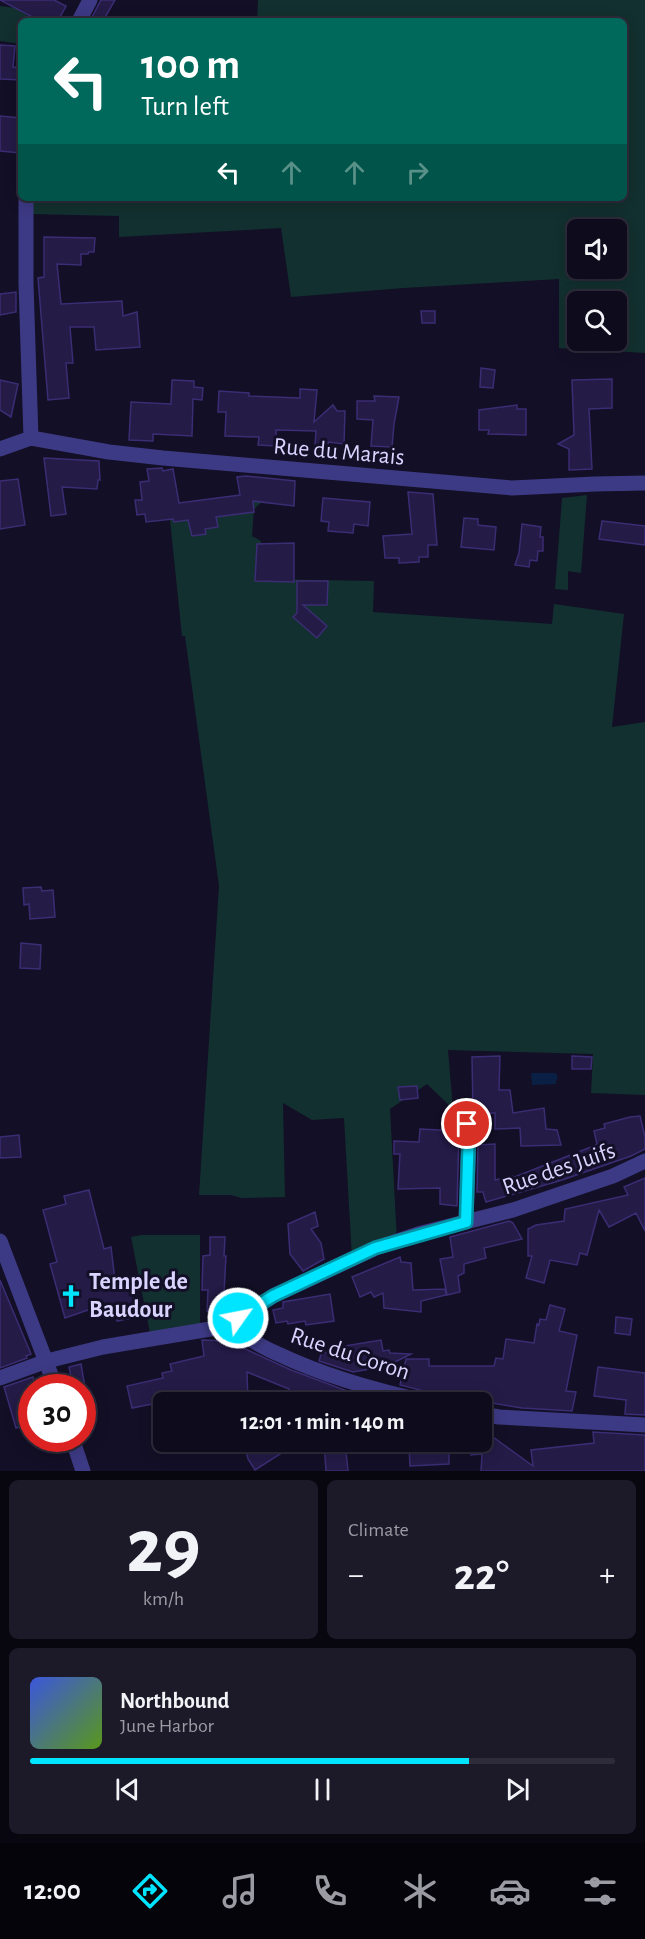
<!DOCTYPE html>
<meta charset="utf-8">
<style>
body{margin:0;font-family:"Alegreya Sans",sans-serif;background:#1c1929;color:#f1f3f6;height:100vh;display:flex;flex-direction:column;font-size:22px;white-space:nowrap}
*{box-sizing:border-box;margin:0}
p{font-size:20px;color:#9b9ba3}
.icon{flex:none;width:33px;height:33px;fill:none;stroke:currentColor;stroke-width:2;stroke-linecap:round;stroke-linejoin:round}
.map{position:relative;height:1471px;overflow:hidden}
.drawer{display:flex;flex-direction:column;gap:9px;padding:9px;background:#08060f;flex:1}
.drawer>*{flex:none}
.guide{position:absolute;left:18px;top:18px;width:609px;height:183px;border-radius:9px;box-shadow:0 3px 15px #0003,0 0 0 2px #2e2b3b;background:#00695c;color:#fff;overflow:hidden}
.buttons{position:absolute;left:567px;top:219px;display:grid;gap:12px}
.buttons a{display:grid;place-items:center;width:60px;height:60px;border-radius:9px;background:#0e0b1c;box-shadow:0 3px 15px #0003,0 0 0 2px #2e2b3b;font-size:30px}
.speed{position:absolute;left:18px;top:1374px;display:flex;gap:12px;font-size:30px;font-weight:700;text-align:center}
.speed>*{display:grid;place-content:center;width:78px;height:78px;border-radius:50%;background:#0e0b1c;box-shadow:0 3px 15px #0003,0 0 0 2px #2e2b3b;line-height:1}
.speed .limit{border:9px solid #d22;background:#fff;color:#111}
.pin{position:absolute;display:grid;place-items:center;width:51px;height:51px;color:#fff;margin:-26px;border:3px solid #fff;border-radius:50%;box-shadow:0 2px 6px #0007}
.me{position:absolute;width:66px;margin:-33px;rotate:57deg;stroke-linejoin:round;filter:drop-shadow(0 0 4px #0008)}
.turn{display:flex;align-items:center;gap:21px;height:126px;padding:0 24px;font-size:27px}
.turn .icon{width:78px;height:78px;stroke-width:2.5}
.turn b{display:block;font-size:42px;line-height:51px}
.lanes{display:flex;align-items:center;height:57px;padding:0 24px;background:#0003;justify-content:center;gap:30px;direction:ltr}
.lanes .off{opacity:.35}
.big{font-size:45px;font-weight:700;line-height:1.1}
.drawer .card{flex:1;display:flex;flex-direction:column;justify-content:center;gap:9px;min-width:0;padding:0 21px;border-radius:9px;background:#1c1929}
.drawer .dial{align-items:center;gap:0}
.dial b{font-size:78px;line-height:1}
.song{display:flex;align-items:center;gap:18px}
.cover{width:72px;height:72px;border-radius:9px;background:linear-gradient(135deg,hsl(230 70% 55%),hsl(90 70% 35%))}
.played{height:6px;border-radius:3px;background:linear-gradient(90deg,#00e5ff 75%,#2e2b3b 75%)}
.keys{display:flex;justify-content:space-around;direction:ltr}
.heat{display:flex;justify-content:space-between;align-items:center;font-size:33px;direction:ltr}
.drawer .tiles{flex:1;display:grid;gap:9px;grid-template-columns:1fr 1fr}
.card:last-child{grid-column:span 2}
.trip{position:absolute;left:153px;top:1392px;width:339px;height:60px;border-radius:9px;background:#0e0b1c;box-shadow:0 3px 15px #0003,0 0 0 2px #2e2b3b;font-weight:700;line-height:60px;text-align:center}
.tabs{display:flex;height:96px;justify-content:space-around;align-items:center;background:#06040b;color:#9b9ba3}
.tabs .icon{width:42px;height:42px}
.tabs .active{color:#00e5ff}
.tabs b{font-size:27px;color:#f1f3f6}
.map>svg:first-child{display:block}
</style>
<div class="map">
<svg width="645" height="1471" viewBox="0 0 645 1471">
<rect width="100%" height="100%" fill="#130f26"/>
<path fill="#12302f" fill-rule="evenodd" d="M258,0H645V353L559,348V279L404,288L291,297L281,228L119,237V216L31,214L33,198H624V21H257ZM578,230H616V268H578ZM578,302H616V340H578Z
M0,6L16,8L28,16L26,21H21V44L0,41Z
M249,476L261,479L263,501L254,509L252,536L261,541L262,579L374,581L373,612L552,624L554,604L624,614L612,727L645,722V1095L591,1093L593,1054L448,1050L453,1109L427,1084L390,1109L397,1241L352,1258L344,1118L312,1120L283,1103L285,1197L241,1198L231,1195H199L219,886L185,636H182L170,520L253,508Z
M587,495L581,573L568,571V590L555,589L562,498Z
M141,1235H200V1324L150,1333L131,1237Z"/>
<path fill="#0a1f44" d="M531,1073H556L558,1078L556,1080V1084L532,1085Z"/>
<path fill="#241b47" stroke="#3b2d73" stroke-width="1.5" d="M0,0H54L66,6L58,21H40Z
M101,0H115L103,21H90Z
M0,45L15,46L13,67L21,68V80L0,79Z
M0,116L21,118L20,153L0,151Z
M44,237L95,238L94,252H89L88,254H81V265L57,264L61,304L122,301L123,316L137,312L140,347L96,350L94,327H70L73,363H66L69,398L48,400L38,278L44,277Z
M16,292V312L0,315V294Z
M421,311H435V323H422Z
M481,368L495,370L493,388L480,387Z
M612,379V408L589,409L592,469L569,470V449L558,444L574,435L572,380Z
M0,380L18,384L11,417L0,410Z
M172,380L194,381V387L203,388L202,400L193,399L192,436L153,434V441L129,440L131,402L171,404Z
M300,389L317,390L314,422L333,405L337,411H345L344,444L328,442V446L315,445L316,431L276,430V446L258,445L259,437L225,436L226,412H218L219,391L249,393V396L300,398Z
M374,396L399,397L394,424L392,447L371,446L373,420L357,419V401H375Z
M517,405V409H526V435L488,434L489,430H479V410Z
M44,458L99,461L100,480H98L97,489L62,487L66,514L51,516Z
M162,468L163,471L173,469L179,503L240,495L237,477L246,476L295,481L294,506L253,501L254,512L216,517L218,527L205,529L206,534L192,536L188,520L174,522L173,519L146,522L145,514L137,515L135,500H142L140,482L149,481L147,469Z
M18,479L25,525L0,529V481Z
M408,492L433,494L437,545H428V557H419V562L399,563V558H385L383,536L412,534Z
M323,498L370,502L368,526L354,524L353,533L328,531L329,522L321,521Z
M464,518L478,519V525L496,527L494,550L461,547Z
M602,521L645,526V545L599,539Z
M522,524L541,527L540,537H543V551H538L537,561L530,560L529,567L515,565L519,553Z
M294,543V582L255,581L257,544Z
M297,581H328L327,605H303L327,626L317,638L293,617L297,613Z
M41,887L42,891L53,890L55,917L30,919L29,904L24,905L23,888Z
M21,943L41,945L40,969L20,968Z
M500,1056L499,1090H510L513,1113L544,1108L546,1129L557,1130L561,1145L521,1146L520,1128L495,1129V1113H473L472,1057Z
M572,1056L592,1057L591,1069H572Z
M417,1086L418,1098L400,1100L398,1087Z
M640,1116L645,1137V1149L631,1156L562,1180L486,1202L483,1192H477L478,1145L495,1144V1180L512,1176V1178L601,1143L597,1144L594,1131L605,1128L604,1124L630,1117Z
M420,1129L459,1131L457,1206L440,1204V1188L398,1189L400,1154H394V1141L419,1142Z
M19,1135L21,1157L0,1158V1137Z
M645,1178V1231L636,1213L609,1227L599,1210L587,1255L580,1253L577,1265L550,1260L544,1283L526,1278L532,1256H528V1229L536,1225L564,1221L565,1209L628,1195L624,1187Z
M89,1190L104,1249L111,1247L116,1289L133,1286L141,1316L117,1321V1303L88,1310L65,1318L50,1264L57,1262L43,1210L66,1204L64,1196Z
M315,1212L318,1226L311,1229L321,1243L324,1259L303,1271L290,1254L288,1224Z
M509,1221L513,1223L522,1239L484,1248L486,1258L464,1264V1273L458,1276L460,1292L447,1295L440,1259L453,1257L450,1237Z
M210,1237H225L224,1256H226L223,1311H207L208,1290H202L203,1256L210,1255Z
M400,1257L401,1262L411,1263L413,1290L445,1289L446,1295L421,1301V1312L384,1308L383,1293L374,1297L371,1292L360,1297L352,1277Z
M0,1280L31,1354L26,1356L27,1358L0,1368Z
M330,1294L334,1321L306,1325L305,1321L288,1324L287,1321L276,1323L273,1310L283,1308V1302Z
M550,1305L565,1309L559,1331L577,1335L566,1391L576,1392L572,1411L522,1408L473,1400L475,1394H436L400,1385L406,1359H429V1366H494L496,1358L503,1359L506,1339L534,1343L537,1324L539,1325L540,1319L546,1320Z
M616,1317L632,1319L630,1335L615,1333Z
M202,1340L228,1341L291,1370L350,1392L351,1395L349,1402H297L299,1396L288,1392L289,1389L247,1372L248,1402H232L231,1395L200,1398V1402H162L132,1408L127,1386L163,1378L162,1373L172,1371L170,1364L204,1356Z
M381,1340L383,1351L389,1350L390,1353L411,1354L387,1366L353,1372L319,1361L322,1351L346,1360L344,1346Z
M81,1364L88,1405L82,1406V1388H73L69,1367Z
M598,1367L645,1373V1415L625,1414L626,1400L594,1396Z
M33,1377L36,1388H32V1423L16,1428L4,1387Z
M482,1429L533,1466L531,1450L594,1443L593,1432L645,1435V1471H481L482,1454L471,1455L476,1442H482Z
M244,1442H299L255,1470L248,1459Z
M324,1442H345L348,1471H326Z
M436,1442H449V1464L410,1466L409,1448L436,1445Z"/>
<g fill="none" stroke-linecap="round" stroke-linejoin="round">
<path stroke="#3d3a85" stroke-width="15" d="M79,21L90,0
M26,198V284L31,438
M0,449L31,438L109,452L163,458L512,488L595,484L645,483
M466,1222L469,1131L467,1124
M0,1241L56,1388
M228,1326C244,1335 259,1346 276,1353C324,1376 377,1391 429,1402
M0,1378L47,1361L103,1347L228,1326L273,1296L376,1248L418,1234L513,1210L613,1176L645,1161
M482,1414L499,1417L645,1425
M72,1438L83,1471"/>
</g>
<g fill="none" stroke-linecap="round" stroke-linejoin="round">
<g stroke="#0095a6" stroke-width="15">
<path id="route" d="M238,1318L273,1296L375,1248L466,1222L469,1131L467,1124"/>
</g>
<use href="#route" stroke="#00e5ff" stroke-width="10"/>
</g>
<defs>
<g id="church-bare" transform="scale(1.8)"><path d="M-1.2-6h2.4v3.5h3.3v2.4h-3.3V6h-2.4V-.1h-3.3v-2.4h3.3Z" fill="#00e5ff" stroke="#130f26" stroke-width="2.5" paint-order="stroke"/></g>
</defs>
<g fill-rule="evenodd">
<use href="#church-bare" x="71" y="1296"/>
</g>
<g text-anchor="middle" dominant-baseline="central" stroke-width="6" stroke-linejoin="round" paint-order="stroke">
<g font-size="24" fill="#d9d4ff" stroke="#130f26">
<text transform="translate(339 452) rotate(5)">Rue du Marais</text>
<text transform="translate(559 1169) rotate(-19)">Rue des Juifs</text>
<text transform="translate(350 1354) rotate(18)">Rue du Coron</text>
</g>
<g font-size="24" font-weight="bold" fill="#d9d4ff" stroke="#130f26" text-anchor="start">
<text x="89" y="1282">Temple de<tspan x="89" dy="28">Baudour</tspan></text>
</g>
</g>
</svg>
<div class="buttons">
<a><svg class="icon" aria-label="sound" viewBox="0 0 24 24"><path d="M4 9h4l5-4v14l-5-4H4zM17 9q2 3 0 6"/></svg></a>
<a><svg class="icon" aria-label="search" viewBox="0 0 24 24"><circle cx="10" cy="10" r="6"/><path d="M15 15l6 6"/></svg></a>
</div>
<div class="speed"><div class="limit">30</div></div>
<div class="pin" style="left:467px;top:1124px;background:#d93025"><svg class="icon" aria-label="arrive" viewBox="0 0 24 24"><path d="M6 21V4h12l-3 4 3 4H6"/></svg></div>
<svg class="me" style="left:238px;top:1318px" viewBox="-20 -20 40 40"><circle r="17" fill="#00e5ff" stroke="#fff" stroke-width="3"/><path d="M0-11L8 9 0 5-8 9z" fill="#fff"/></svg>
<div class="trip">12:01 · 1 min · 140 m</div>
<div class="guide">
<div class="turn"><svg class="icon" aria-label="left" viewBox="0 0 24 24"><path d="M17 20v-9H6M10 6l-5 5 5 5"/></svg><div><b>100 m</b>Turn left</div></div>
<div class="lanes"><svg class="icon" aria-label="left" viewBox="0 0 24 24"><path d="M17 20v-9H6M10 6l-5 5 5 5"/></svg><svg class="icon off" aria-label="ahead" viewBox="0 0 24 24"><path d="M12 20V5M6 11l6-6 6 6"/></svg><svg class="icon off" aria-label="ahead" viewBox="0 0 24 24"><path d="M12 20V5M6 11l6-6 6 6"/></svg><svg class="icon off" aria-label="right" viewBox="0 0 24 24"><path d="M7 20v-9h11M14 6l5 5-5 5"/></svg></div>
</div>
</div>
<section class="drawer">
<div class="tiles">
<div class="card dial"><b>29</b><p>km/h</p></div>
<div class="card"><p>Climate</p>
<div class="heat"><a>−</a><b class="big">22°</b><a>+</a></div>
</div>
<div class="card">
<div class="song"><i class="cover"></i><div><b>Northbound</b><p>June Harbor</p></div></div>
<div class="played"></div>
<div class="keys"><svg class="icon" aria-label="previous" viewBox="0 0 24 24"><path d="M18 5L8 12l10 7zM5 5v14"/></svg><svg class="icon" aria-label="pause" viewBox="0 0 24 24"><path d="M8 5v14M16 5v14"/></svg><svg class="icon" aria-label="next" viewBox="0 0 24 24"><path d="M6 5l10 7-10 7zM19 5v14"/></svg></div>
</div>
</div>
</section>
<nav class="tabs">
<b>12:00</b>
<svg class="icon active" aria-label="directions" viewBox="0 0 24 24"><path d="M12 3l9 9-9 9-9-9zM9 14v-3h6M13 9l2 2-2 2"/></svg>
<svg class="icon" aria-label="music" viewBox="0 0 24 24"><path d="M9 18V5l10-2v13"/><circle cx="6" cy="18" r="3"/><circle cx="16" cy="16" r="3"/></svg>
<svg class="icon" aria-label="phone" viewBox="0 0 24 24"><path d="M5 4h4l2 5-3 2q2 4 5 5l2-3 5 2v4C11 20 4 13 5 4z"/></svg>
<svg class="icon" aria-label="climate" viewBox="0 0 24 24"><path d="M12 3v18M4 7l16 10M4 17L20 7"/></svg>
<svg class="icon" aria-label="car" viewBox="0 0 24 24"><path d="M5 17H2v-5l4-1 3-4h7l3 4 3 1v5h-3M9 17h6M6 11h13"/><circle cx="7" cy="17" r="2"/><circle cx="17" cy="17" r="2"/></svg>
<svg class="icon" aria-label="filters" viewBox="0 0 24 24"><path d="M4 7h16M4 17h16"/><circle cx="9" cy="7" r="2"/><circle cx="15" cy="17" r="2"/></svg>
</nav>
